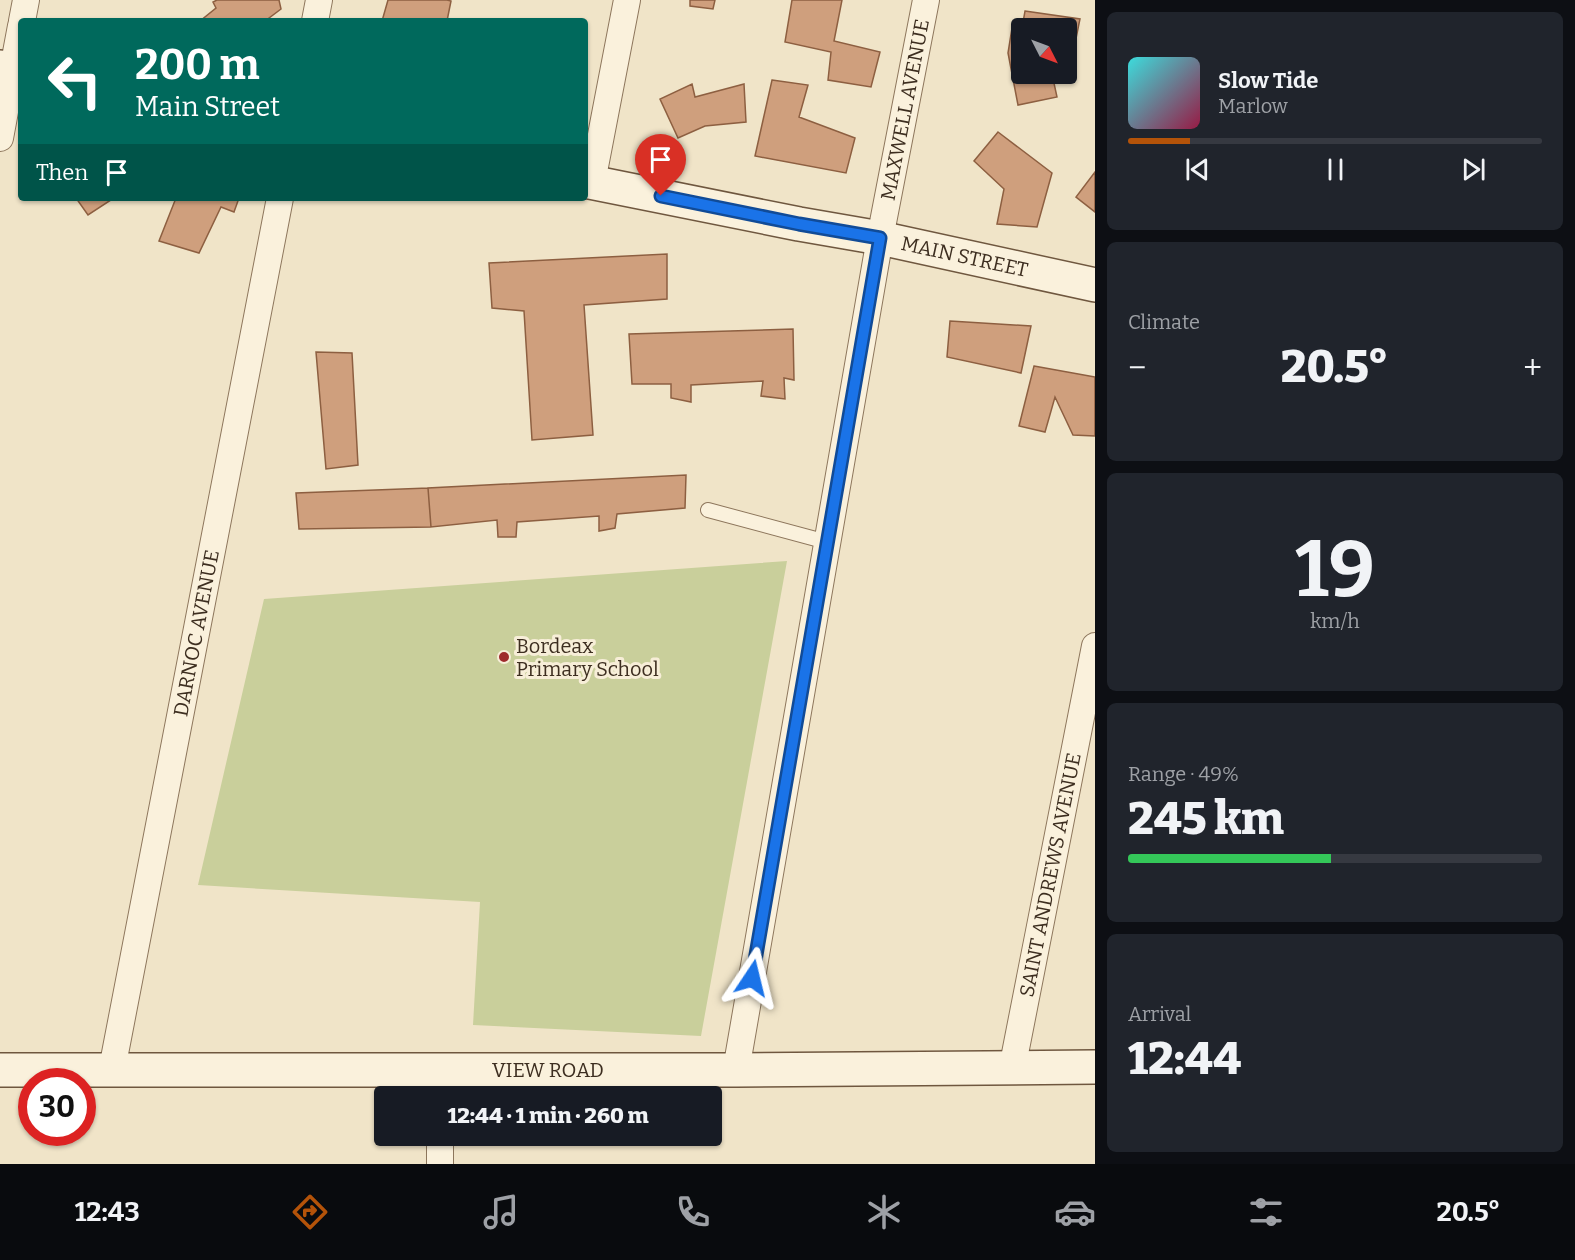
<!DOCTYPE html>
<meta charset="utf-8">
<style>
body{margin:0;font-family:Bitter,serif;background:#20242c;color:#f1f3f6;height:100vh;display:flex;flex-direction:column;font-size:22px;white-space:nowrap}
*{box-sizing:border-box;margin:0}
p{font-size:20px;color:#9ea1a6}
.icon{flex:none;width:33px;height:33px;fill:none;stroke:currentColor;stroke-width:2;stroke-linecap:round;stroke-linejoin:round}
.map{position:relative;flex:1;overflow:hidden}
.side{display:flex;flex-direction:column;gap:12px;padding:12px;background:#0d0f14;width:480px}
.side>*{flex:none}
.guide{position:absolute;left:18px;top:18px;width:570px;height:183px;border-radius:6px;box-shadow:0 2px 4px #0004;background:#00695c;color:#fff;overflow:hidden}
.needle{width:39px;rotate:132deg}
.controls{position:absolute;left:1011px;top:18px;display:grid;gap:12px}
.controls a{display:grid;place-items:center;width:66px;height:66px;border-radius:6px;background:#171b24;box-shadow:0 2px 4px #0004;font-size:30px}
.speed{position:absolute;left:18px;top:1068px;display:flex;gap:12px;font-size:30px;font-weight:700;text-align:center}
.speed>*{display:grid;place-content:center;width:78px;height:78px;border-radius:50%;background:#171b24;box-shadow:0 2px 4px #0004;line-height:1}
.speed .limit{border:9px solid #d22;background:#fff;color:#111}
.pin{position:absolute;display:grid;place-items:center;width:51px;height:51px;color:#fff;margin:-62px -26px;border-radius:50% 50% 50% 0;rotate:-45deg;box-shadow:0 0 6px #0007}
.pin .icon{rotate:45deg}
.me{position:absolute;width:66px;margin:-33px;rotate:10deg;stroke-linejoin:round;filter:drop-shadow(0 0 4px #0008)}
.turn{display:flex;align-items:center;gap:21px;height:126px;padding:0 18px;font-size:27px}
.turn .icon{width:78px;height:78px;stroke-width:2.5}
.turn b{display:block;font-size:42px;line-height:51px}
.then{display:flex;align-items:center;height:57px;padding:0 18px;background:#0003;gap:12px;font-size:22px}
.big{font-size:45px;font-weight:800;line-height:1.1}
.side .widget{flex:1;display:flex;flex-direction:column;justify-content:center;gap:9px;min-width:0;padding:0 21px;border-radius:9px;background:#20242c}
.side .dial{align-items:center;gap:0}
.dial b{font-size:78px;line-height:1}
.song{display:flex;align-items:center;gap:18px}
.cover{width:72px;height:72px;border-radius:9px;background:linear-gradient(135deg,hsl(180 70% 55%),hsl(340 70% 35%))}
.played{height:6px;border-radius:3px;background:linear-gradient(90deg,#b45309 15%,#363941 15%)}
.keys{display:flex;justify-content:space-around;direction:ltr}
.heat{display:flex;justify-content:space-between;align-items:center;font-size:33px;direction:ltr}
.charge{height:9px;border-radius:4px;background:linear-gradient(90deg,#34c759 49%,#363941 0)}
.trip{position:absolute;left:374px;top:1086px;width:348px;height:60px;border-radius:6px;background:#171b24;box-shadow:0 2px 4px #0004;font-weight:800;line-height:60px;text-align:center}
.tabs{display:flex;height:96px;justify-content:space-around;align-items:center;background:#090b0e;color:#9ea1a6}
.tabs .icon{width:42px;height:42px}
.tabs .active{color:#b45309}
.tabs b{font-size:27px;color:#f1f3f6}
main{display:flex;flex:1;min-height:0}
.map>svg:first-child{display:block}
</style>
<main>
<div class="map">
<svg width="1095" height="1164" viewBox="0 0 1095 1164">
<rect width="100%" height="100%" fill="#f0e4c8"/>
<path fill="#c9cf9b" d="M787,561L701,1036L473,1025L480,902L198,885L264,599Z"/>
<path fill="#cf9f7d" stroke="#8d5f41" stroke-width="1.5" d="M217,0H279L281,9L265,21H200L216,8L213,2Z
M388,0H447L451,1L447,21H382Z
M690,0H715L713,9L690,6Z
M792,0H842L834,41L880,52L871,87L828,80L831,52L785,42Z
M1025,11L1080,19L1072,58L1066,57V28H1022Z
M1012,28L1022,29V74H1052L1057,97L1018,105L1008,53Z
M772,80L808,85L799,117L855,138L846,173L755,156Z
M692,84L695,97L744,84L746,122L705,126L678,138L660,99Z
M998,132L1052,173L1037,227L997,224L1004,189L974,161Z
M1095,172V212L1076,197Z
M76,198H114L88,215Z
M176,198H239L234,212L221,207L199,253L159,241Z
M667,254V299L584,305L593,435L532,440L524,311L492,308L489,263Z
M950,321L1031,326L1021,373L947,357Z
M793,329L794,380L784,378L785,399L761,396L763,381L691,385V402L671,398V384H632L629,334Z
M316,352L352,353L358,465L326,469Z
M1034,366L1095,377V436L1073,435L1055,397L1045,432L1019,426Z
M686,475L685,508L617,514L615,528L599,531V516L517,522L516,537H498L497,520L431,527L428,488Z
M428,488L431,527L299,529L296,493Z"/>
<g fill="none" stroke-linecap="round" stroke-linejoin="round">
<g stroke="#8d765c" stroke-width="16">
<path id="lane" d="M708,510L827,542"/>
</g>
<g stroke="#8d765c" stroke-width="28">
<g id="street">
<path d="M22,21L26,0"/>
<path d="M315,21L319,0"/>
<path d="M0,138L21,26"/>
<path d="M592,182L627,0"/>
<path id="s1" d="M112,1069L280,198"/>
<path id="s2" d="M1012,1069L1095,646"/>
<path id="s3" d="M736,1070L880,238L926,0"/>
<path d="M441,1096V1069"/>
<path d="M440,1164V1136"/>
</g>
</g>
<g stroke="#6f573f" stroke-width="36">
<g id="secondary">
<path d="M0,67L21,71"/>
<path id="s4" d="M585,181L799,224L880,238L1095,285"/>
<path id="s5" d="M0,1070H736L1095,1067"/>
</g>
</g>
<use href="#lane" stroke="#faf1dc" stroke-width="14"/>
<use href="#street" stroke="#faf1dc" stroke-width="26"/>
<use href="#secondary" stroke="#faf1dc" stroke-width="33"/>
</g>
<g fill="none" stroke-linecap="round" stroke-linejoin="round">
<g stroke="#114b97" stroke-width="15">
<path id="route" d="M661,196L799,224L880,238L752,978"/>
</g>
<use href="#route" stroke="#1a73e8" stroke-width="10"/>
</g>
<circle fill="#9e2a2b" stroke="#f7eed8" stroke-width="2" cx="504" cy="657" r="6"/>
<g text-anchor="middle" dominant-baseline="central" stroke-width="6" stroke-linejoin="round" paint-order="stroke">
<g font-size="20" fill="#3d2e20" stroke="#f7eed8">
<text stroke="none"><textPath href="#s3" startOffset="975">MAXWELL AVENUE</textPath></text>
<text stroke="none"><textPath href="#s4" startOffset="387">MAIN STREET</textPath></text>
<text stroke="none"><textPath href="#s1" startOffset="444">DARNOC AVENUE</textPath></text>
<text stroke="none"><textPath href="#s2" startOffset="198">SAINT ANDREWS AVENUE</textPath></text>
<text stroke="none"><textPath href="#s5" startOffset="548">VIEW ROAD</textPath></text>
</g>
<g font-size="20" fill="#3d2e20" stroke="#f7eed8" text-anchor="start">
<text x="516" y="646">Bordeax<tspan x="516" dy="23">Primary School</tspan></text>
</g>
</g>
</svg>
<div class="controls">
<a><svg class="needle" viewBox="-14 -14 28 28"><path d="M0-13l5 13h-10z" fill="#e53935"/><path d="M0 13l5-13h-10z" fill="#9ea1a6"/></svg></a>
</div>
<div class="speed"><div class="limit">30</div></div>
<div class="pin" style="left:661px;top:196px;background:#d93025"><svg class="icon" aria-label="arrive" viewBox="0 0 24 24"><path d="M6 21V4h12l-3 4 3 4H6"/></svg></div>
<svg class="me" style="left:752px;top:978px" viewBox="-20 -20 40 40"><path d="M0-17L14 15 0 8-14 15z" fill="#1a73e8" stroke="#fff" stroke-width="4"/></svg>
<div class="trip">12:44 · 1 min · 260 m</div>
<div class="guide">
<div class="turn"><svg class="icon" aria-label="left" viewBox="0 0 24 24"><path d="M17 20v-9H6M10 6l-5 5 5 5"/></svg><div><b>200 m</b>Main Street</div></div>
<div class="then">Then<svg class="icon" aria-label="arrive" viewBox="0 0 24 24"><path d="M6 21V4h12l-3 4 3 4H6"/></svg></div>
</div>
</div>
<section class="side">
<div class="widget">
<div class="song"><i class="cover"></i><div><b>Slow Tide</b><p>Marlow</p></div></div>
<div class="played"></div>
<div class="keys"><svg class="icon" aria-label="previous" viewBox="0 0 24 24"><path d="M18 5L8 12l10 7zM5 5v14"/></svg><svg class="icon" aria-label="pause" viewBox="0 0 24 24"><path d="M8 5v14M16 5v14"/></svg><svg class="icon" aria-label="next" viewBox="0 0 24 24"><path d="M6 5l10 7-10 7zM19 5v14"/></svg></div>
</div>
<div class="widget"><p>Climate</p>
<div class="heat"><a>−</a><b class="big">20.5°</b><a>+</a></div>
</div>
<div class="widget dial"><b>19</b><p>km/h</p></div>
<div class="widget"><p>Range · 49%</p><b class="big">245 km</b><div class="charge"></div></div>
<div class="widget"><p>Arrival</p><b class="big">12:44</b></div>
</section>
</main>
<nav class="tabs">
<b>12:43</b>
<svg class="icon active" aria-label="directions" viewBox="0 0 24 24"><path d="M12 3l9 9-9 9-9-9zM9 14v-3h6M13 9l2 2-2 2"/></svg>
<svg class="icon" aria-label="music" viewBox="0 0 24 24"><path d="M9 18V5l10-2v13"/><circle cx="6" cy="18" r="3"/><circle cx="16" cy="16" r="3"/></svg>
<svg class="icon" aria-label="phone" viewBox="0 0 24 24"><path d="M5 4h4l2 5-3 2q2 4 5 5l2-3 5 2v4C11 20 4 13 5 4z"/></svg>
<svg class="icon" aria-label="climate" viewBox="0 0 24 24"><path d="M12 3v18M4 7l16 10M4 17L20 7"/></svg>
<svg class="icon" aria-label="car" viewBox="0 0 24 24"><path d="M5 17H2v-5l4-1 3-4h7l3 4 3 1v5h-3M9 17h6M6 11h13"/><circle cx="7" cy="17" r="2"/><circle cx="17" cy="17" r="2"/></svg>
<svg class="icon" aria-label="filters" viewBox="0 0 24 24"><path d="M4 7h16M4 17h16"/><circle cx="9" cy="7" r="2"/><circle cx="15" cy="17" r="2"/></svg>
<b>20.5°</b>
</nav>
